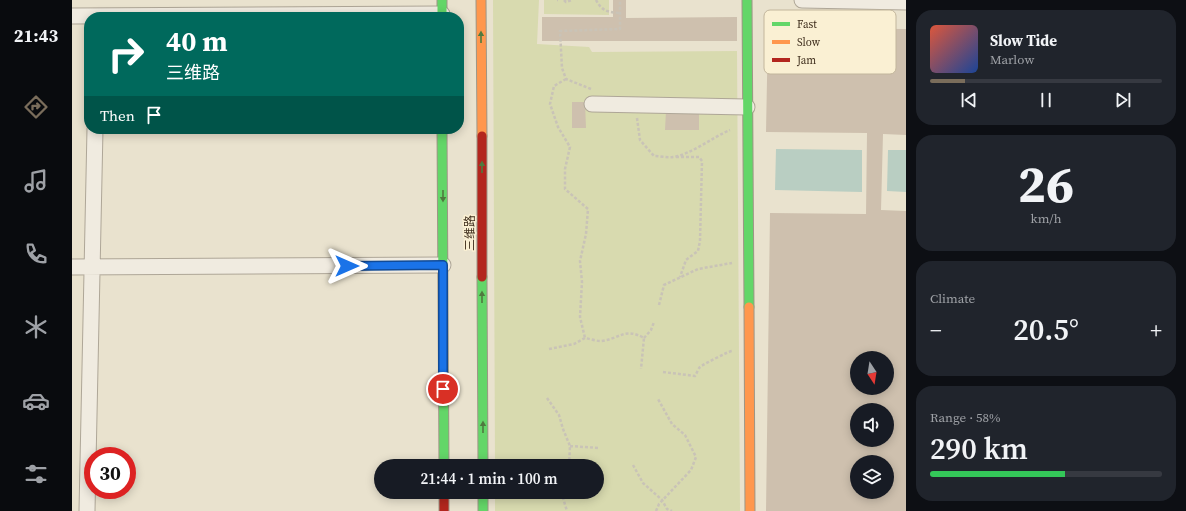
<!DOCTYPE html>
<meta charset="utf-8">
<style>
body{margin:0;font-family:"Source Serif 4","Noto Sans SC",serif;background:#20242c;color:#f1f3f6;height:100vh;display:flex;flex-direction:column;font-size:15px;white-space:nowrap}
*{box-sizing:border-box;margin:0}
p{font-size:13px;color:#9ea1a6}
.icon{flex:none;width:22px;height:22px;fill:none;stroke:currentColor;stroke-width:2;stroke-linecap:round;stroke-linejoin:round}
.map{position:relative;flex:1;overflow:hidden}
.panel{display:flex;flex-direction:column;gap:10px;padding:10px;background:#0d0f14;width:280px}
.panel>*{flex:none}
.top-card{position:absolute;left:12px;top:12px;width:380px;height:122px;border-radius:16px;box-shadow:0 2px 10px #0003;background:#00695c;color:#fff;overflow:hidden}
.needle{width:26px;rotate:168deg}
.fabs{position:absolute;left:778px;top:351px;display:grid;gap:8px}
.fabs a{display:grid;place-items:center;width:44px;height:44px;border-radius:50%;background:#171b24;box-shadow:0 2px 10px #0003;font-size:20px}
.speed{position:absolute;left:12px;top:447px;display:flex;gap:8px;font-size:20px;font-weight:700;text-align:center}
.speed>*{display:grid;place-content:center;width:52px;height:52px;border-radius:50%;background:#171b24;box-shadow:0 2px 10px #0003;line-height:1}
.speed .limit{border:6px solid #d22;background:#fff;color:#111}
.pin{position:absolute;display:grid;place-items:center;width:34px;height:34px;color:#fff;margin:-17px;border:2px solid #fff;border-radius:50%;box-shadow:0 1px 4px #0007}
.me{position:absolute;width:44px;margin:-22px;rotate:90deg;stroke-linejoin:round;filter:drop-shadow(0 0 3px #0008)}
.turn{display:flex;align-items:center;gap:14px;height:84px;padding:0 16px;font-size:18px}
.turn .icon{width:52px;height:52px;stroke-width:2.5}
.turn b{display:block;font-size:28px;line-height:34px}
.then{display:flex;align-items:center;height:38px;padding:0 16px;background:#0003;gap:8px;font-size:15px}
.big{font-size:30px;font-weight:600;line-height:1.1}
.panel .widget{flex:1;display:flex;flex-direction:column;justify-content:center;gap:6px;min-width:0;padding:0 14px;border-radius:16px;background:#20242c}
.panel .dial{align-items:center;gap:0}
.dial b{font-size:52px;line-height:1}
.song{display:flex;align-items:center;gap:12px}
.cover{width:48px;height:48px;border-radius:6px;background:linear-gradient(135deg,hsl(10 70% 55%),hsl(220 70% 35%))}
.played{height:4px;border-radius:2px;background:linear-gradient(90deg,#7a6d5b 15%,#363941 15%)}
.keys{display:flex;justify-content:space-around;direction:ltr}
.heat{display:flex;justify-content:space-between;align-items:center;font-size:22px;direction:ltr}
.charge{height:6px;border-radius:3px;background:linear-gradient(90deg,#34c759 58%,#363941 0)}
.trip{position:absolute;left:302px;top:459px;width:230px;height:40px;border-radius:20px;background:#171b24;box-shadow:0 2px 10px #0003;font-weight:600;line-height:40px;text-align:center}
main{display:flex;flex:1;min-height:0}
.menu{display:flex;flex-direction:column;width:72px;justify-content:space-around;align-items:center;background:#090b0e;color:#9ea1a6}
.menu .icon{width:28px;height:28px}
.menu .current{color:#7a6d5b}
.menu b{font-size:18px;color:#f1f3f6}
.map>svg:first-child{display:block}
</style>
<main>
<nav class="menu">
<b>21:43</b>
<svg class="icon current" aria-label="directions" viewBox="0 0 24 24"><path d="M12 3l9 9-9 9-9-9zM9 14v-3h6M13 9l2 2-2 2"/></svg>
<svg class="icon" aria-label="music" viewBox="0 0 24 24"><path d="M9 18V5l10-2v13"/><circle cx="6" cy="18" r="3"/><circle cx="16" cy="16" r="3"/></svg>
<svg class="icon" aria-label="phone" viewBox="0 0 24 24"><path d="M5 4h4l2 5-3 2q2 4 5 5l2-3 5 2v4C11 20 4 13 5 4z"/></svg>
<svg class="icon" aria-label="climate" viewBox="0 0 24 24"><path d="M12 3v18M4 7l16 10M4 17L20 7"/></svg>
<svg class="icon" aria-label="car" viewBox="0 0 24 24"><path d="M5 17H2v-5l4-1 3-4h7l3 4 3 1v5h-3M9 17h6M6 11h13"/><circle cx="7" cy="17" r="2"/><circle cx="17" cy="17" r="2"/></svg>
<svg class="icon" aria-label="filters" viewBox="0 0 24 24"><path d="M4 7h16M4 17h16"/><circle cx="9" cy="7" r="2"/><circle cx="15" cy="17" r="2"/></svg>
</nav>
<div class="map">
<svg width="834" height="511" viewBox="0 0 834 511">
<rect width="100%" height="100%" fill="#e9e2ce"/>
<path fill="#d8daaf" d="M421,0H467L465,44L517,47L520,52L665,51L668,511H423V492H525V466H423Z
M472,0H537V15L472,14Z"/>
<path fill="#b9cec2" d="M704,149L790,150V192L703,190Z
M816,150H834V192L815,191Z"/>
<path fill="#cec0ae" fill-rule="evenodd" d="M541,0H554V18L665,17V41H470V17H541Z
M696,28L834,29V135L811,134L809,210L834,211V511H694L698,213L794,214L795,133L694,132ZM785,358H815V388H785ZM785,410H815V440H785ZM785,462H815V492H785Z
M500,102H513L514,128H500Z
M594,111L627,112V130H593Z"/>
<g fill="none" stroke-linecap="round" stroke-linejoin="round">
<g stroke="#aea697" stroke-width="17">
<path id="street" d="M730,0L834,2
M0,16L370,14
M520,104L675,107
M0,267L371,265
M15,511L23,129"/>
</g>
<g stroke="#9e9686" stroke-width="11">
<path id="fast" d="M370,0V17
M675,0L677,307
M370,129L372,466
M410,277L411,466
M411,492V511"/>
</g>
<g stroke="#9e9686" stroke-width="11">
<path id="slow" d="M409,0L410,136
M677,307L678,511"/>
</g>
<g stroke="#9e9686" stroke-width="11">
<path id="jam" d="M410,136V277
M372,492V511"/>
</g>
<path stroke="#c9c3b7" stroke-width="2.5" stroke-dasharray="3 2" stroke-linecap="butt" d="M485,0H486
M492,0L494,2L500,0
M524,0C530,11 535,12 548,13
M494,79L482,86L478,104L486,127L498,147L493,169V189L516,209L514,234L508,261L510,282L508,317L513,338
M519,89L494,79L490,68L488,31L548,29V0
M565,118L568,140L582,156C588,156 595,158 601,157C618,155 641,137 658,130
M604,157H627L630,161L628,241L626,251L614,260L608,277
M587,305L592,285L626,269L660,263
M572,338L579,330L582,322
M477,349L502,344L513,338C518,339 524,341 529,341C548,339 552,327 572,338L569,369
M591,372L623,376C625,373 626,369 628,367C630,365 657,351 660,351
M475,398L487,415L491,429L498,446L497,466
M498,446L527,448
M561,465L571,483L590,500L595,509L600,511
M492,492L491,498L495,511
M584,511L587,504L619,470L624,457L613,435L600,424L586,399"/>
<use href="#street" stroke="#f0ebe0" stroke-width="15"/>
<use href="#fast" stroke="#63d668" stroke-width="9"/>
<use href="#slow" stroke="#ff974d" stroke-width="9"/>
<use href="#jam" stroke="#b3261e" stroke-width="9"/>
</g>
<defs><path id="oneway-solid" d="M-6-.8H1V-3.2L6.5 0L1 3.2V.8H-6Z"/></defs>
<g fill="#4f7a3f">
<use href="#oneway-solid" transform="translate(409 37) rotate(-90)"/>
<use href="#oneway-solid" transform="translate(410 167) rotate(-90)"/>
<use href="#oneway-solid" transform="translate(371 196) rotate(90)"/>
<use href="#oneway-solid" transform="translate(410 297) rotate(-90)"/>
<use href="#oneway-solid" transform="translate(411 427) rotate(-90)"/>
</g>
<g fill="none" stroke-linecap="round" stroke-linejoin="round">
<g stroke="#114b97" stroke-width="10">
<path id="route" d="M275,266L371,265V389"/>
</g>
<use href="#route" stroke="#1a73e8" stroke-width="7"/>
</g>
<g text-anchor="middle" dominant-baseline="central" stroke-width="3" stroke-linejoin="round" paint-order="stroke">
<g font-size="12" fill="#3f2e1d" stroke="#faf0d3">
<text transform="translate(398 233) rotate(-90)">三维路</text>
</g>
</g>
<rect x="692" y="10" width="132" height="64" rx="6" fill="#faf0d3" stroke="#c2b69c" stroke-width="1"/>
<rect x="700" y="22" width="18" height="4" fill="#63d668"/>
<rect x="700" y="40" width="18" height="4" fill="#ff974d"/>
<rect x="700" y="58" width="18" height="4" fill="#b3261e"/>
<g font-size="11" fill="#3f2e1d">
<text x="725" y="28">Fast</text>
<text x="725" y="46">Slow</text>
<text x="725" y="64">Jam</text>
</g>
</svg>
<div class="fabs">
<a><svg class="needle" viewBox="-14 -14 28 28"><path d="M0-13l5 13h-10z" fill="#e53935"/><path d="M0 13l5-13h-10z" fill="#9ea1a6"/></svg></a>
<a><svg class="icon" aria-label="sound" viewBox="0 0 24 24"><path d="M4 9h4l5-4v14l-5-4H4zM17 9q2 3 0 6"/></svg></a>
<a><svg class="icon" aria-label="layers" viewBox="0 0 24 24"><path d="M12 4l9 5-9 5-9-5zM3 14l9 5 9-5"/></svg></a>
</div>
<div class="speed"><div class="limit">30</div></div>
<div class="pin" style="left:371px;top:389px;background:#d93025"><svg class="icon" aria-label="arrive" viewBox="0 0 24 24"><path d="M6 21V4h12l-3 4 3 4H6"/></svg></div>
<svg class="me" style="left:275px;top:266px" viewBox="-20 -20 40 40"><path d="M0-17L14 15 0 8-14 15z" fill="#1a73e8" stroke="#fff" stroke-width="4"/></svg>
<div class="trip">21:44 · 1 min · 100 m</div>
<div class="top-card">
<div class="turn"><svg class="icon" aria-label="right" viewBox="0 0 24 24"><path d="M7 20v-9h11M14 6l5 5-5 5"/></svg><div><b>40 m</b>三维路</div></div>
<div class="then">Then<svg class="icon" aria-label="arrive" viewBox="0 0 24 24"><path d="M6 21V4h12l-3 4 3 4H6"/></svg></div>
</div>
</div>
<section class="panel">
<div class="widget">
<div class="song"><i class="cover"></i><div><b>Slow Tide</b><p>Marlow</p></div></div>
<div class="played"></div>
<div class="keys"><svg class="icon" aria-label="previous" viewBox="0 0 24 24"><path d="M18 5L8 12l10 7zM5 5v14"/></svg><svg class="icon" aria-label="pause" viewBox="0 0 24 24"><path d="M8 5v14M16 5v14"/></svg><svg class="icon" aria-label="next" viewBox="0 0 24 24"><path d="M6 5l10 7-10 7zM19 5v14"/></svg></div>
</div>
<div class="widget dial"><b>26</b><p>km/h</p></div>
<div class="widget"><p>Climate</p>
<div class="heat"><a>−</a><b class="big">20.5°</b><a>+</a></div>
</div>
<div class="widget"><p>Range · 58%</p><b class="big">290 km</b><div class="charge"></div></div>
</section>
</main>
